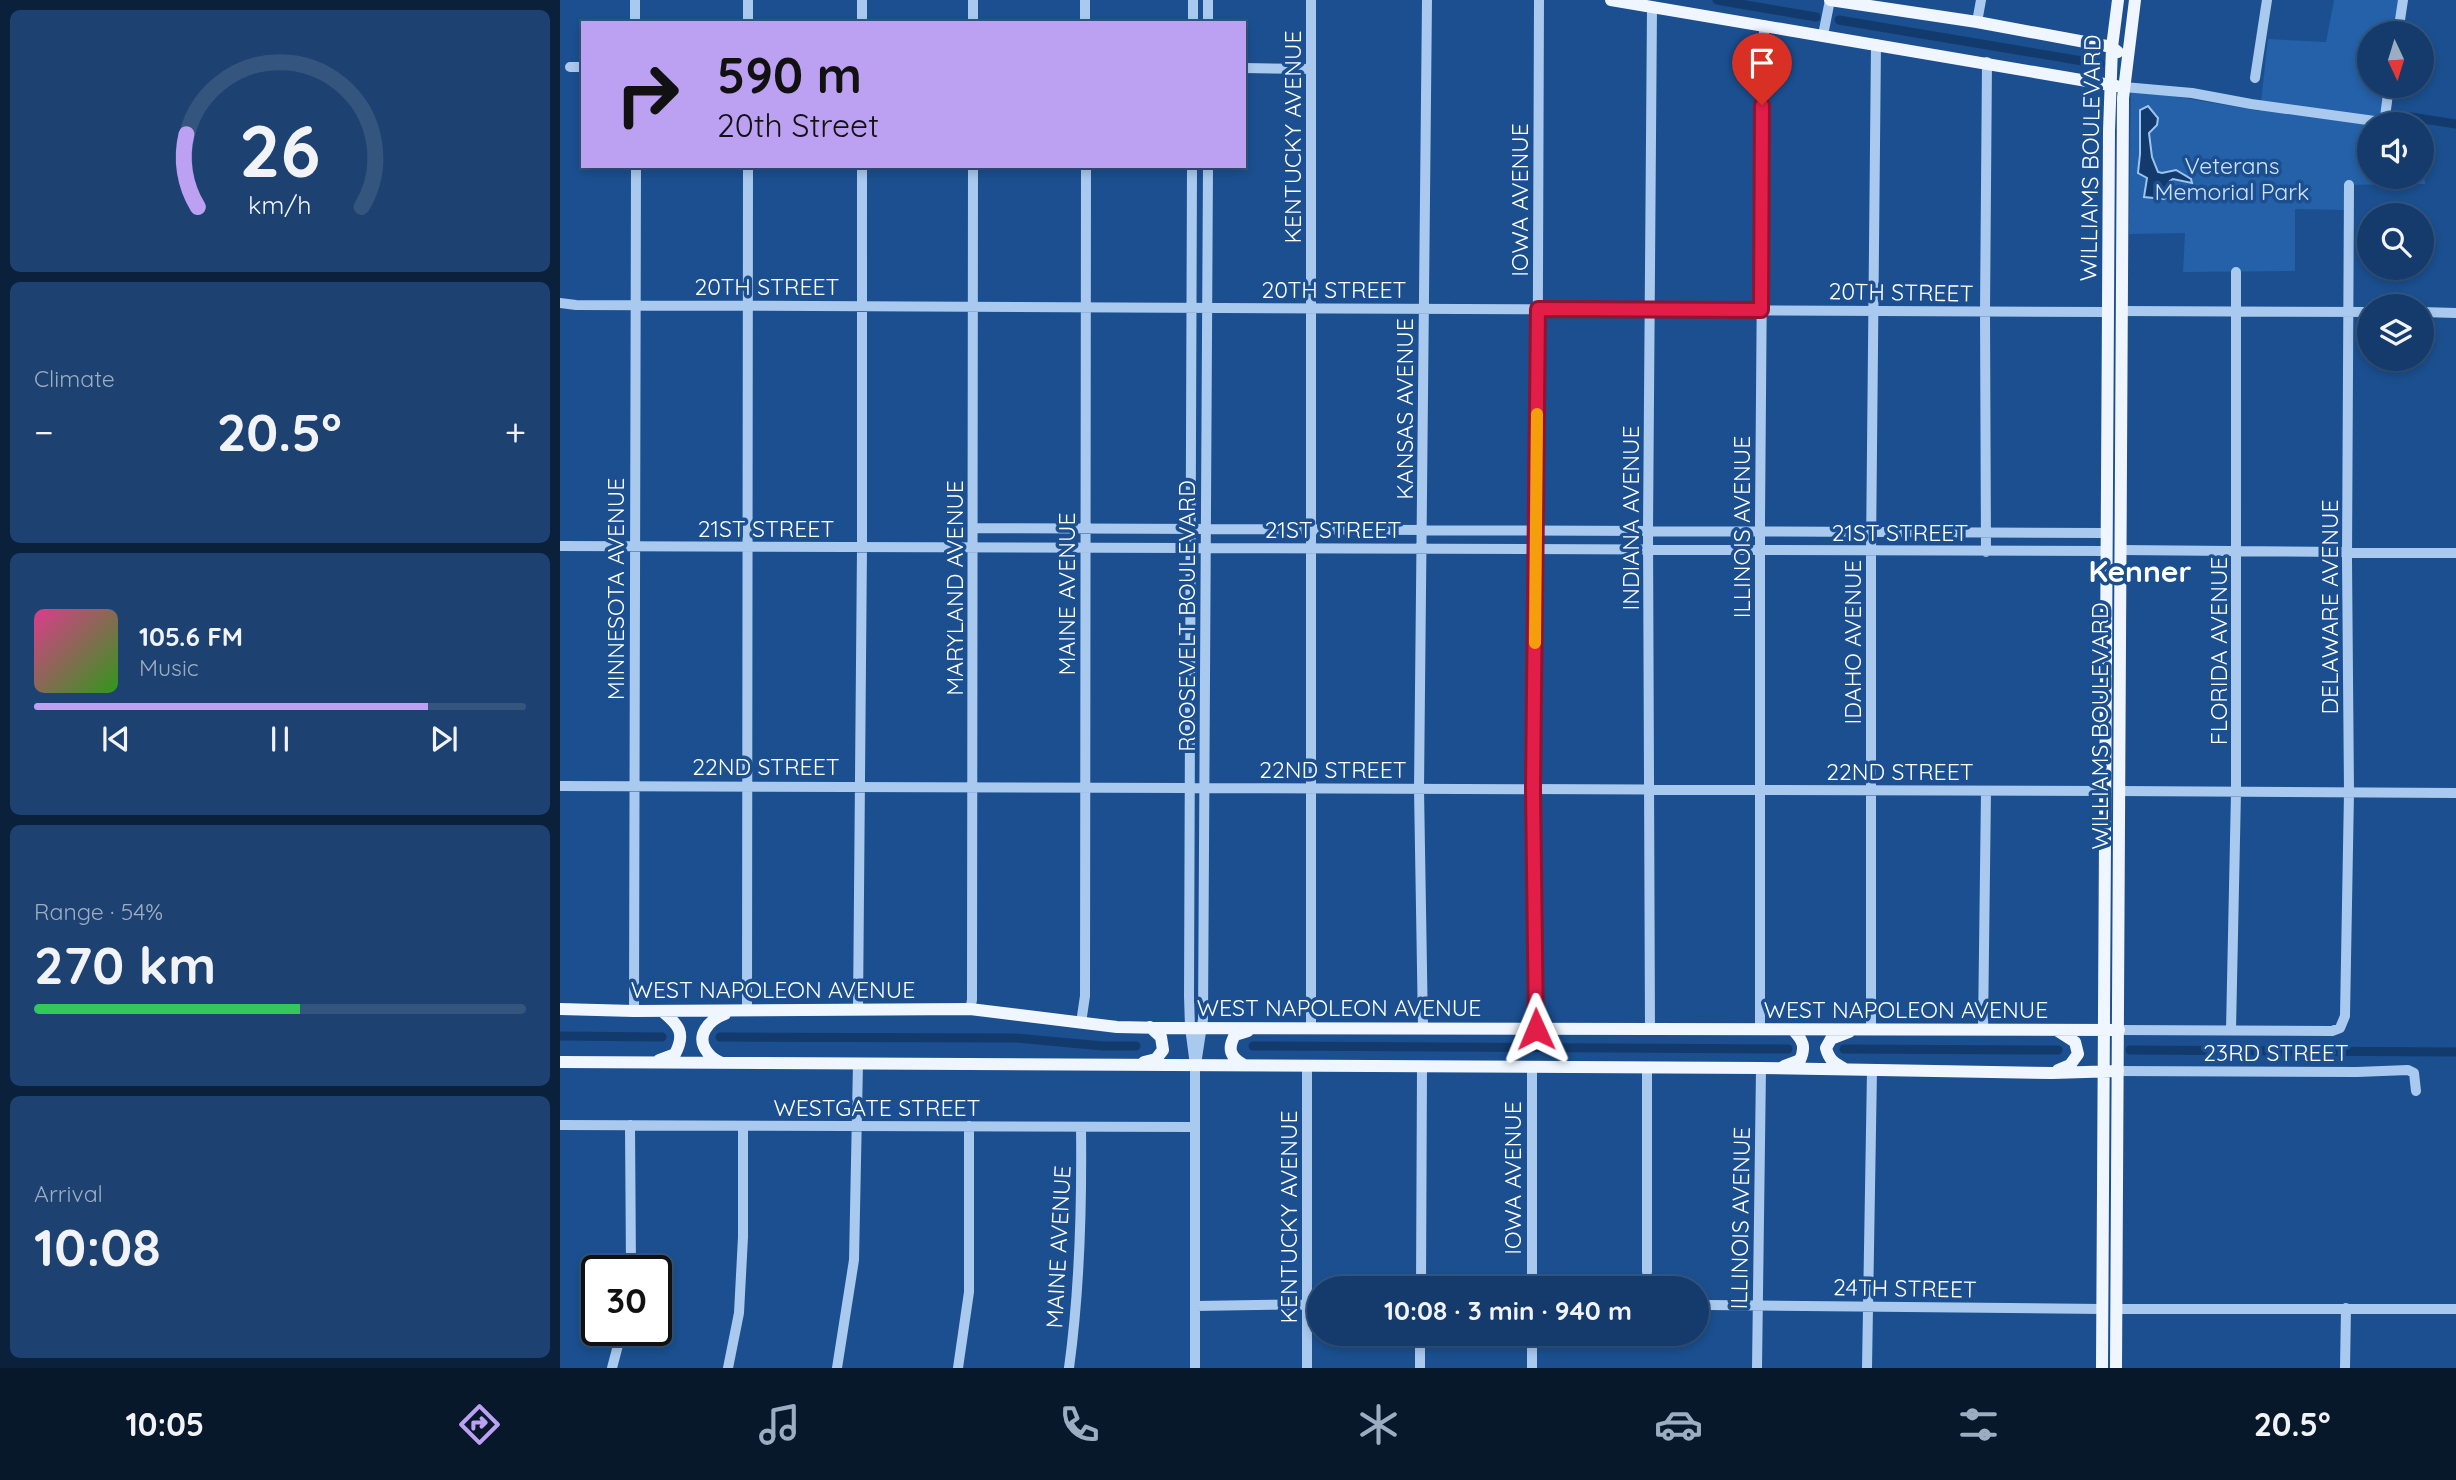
<!DOCTYPE html>
<meta charset="utf-8">
<style>
body{margin:0;font-family:Quicksand,sans-serif;background:#1d4271;color:#f1f3f6;height:100vh;display:flex;flex-direction:column;font-size:26px;white-space:nowrap}
*{box-sizing:border-box;margin:0}
p{font-size:23px;color:#9dadc1}
.icon{flex:none;width:38px;height:38px;fill:none;stroke:currentColor;stroke-width:2;stroke-linecap:round;stroke-linejoin:round}
.map{position:relative;flex:1;overflow:hidden}
.side{display:flex;flex-direction:column;gap:10px;padding:10px;background:#0b203b;width:560px}
.side>*{flex:none}
.guide{position:absolute;left:21px;top:21px;width:665px;height:147px;border-radius:0px;box-shadow:0 4px 10px #0003,0 0 0 2px #33557e;background:#bca0f2;color:#111;overflow:hidden}
.needle{width:46px;rotate:176deg}
.fabs{position:absolute;left:1797px;top:21px;display:grid;gap:14px}
.fabs a{display:grid;place-items:center;width:77px;height:77px;border-radius:50%;background:#143b6b;box-shadow:0 4px 10px #0003,0 0 0 2px #33557e;font-size:35px}
.speed{position:absolute;left:21px;top:1255px;display:flex;gap:14px;font-size:35px;font-weight:700;text-align:center}
.speed>*{display:grid;place-content:center;width:91px;height:91px;border-radius:50%;background:#143b6b;box-shadow:0 4px 10px #0003,0 0 0 2px #33557e;line-height:1}
.speed .limit{border:4px solid #111;border-radius:10px;background:#fff;color:#111}
.pin{position:absolute;display:grid;place-items:center;width:60px;height:60px;color:#fff;margin:-72px -30px;border-radius:50% 50% 50% 0;rotate:-45deg;box-shadow:0 0 7px #0007}
.pin .icon{rotate:45deg}
.me{position:absolute;width:77px;margin:-38px;rotate:359deg;stroke-linejoin:round;filter:drop-shadow(0 0 5px #0008)}
.turn{display:flex;align-items:center;gap:24px;height:147px;padding:0 21px;font-size:32px}
.turn .icon{width:91px;height:91px;stroke-width:2.5}
.turn b{display:block;font-size:49px;line-height:60px}
.big{font-size:52px;font-weight:700;line-height:1.1}
.side .card{flex:1;display:flex;flex-direction:column;justify-content:center;gap:10px;min-width:0;padding:0 24px;border-radius:10px;background:#1d4271}
.side .dial{align-items:center;gap:0}
.dial svg{height:182px;overflow:visible;fill:none;stroke:#33557e;stroke-width:7;stroke-linecap:round;text-anchor:middle}
.dial text{fill:#f1f3f6;stroke:none}
.song{display:flex;align-items:center;gap:21px}
.cover{width:84px;height:84px;border-radius:10px;background:linear-gradient(135deg,hsl(330 70% 55%),hsl(110 70% 35%))}
.played{height:7px;border-radius:4px;background:linear-gradient(90deg,#bca0f2 80%,#33557e 80%)}
.keys{display:flex;justify-content:space-around;direction:ltr}
.heat{display:flex;justify-content:space-between;align-items:center;font-size:38px;direction:ltr}
.charge{height:10px;border-radius:5px;background:linear-gradient(90deg,#34c759 54%,#33557e 0)}
.trip{position:absolute;left:747px;top:1276px;width:402px;height:70px;border-radius:35px;background:#143b6b;box-shadow:0 4px 10px #0003,0 0 0 2px #33557e;font-weight:700;line-height:70px;text-align:center}
.tabs{display:flex;height:112px;justify-content:space-around;align-items:center;background:#08182b;color:#9dadc1}
.tabs .icon{width:49px;height:49px}
.tabs .active{color:#bca0f2}
.tabs b{font-size:32px;color:#f1f3f6}
main{display:flex;flex:1;min-height:0}
.map>svg:first-child{display:block}
</style>
<main>
<section class="side">
<div class="card dial"><svg viewBox="0 0 100 80">
<path d="M14 69A42 42 0 1 1 86 69"/>
<path d="M14 69A42 42 0 0 1 9 37" stroke="#bca0f2"/>
<text x="50" y="56" font-size="32" font-weight="700">26</text>
<text x="50" y="72" font-size="11">km/h</text>
</svg></div>
<div class="card"><p>Climate</p>
<div class="heat"><a>−</a><b class="big">20.5°</b><a>+</a></div>
</div>
<div class="card">
<div class="song"><i class="cover"></i><div><b>105.6 FM</b><p>Music</p></div></div>
<div class="played"></div>
<div class="keys"><svg class="icon" aria-label="previous" viewBox="0 0 24 24"><path d="M18 5L8 12l10 7zM5 5v14"/></svg><svg class="icon" aria-label="pause" viewBox="0 0 24 24"><path d="M8 5v14M16 5v14"/></svg><svg class="icon" aria-label="next" viewBox="0 0 24 24"><path d="M6 5l10 7-10 7zM19 5v14"/></svg></div>
</div>
<div class="card"><p>Range · 54%</p><b class="big">270 km</b><div class="charge"></div></div>
<div class="card"><p>Arrival</p><b class="big">10:08</b></div>
</section>
<div class="map">
<svg width="1896" height="1368" viewBox="0 0 1896 1368">
<rect width="100%" height="100%" fill="#1b4f8f"/>
<path fill="#2461a8" d="M1774,0H1839L1833,33H1810V86H1822L1824,124H1810V177H1862L1863,144L1865,184L1785,185V210L1735,209V271L1623,272L1625,233L1569,234L1571,89L1700,111L1708,39L1766,42Z"/>
<path fill="#123a6d" stroke="#9cc4f0" stroke-width="2" d="M1588,106L1598,118L1597,125L1589,133L1592,157L1598,172L1602,173L1616,170L1631,179L1632,183L1613,179L1610,181L1615,193L1604,199L1584,197L1587,178L1578,173L1580,154V110Z"/>
<g fill="none" stroke-linecap="round" stroke-linejoin="round">
<path stroke="#123a6d" stroke-width="9" d="M1157,0L1256,17
M1279,20L1540,64
M1851,117L1896,124
M0,1036L102,1037
M160,1037L455,1038L543,1046H576
M693,1046L1228,1049
M1284,1049L1498,1050
M1570,1050L1896,1052"/>
<path stroke="#a9c9ee" stroke-width="10" d="M75,0V23
M525,0V23
M648,0V23
M1417,22L1421,0
M188,23V0
M302,23V0
M413,23V0
M633,23V0
M1838,33L1843,0
M1263,35L1270,0
M10,67H23
M684,68L751,69
M1695,78L1707,0
M1564,87L1632,93L1691,104L1822,122L1825,117L1829,86
M632,166L629,996L630,1027L635,1065V1368
M0,303L16,305L1548,312
M1561,311L1810,312
M1862,312L1896,313
M414,528L1546,533
M0,546L1546,551
M1560,550L1896,553
M1426,552L1425,312L1427,62
M0,786L1545,791
M1559,791L1896,793
M298,1009L302,547V166
M410,1009L412,1000L413,166
M74,1011L76,166
M187,1011L188,166
M521,1023L525,996L526,166
M863,1028L859,789L867,0
M751,1029V0
M976,1029L973,789L977,549L979,0
M1090,1029L1088,530L1092,7
M1200,1029V519L1204,25
M1311,1030V551L1316,44
M1423,1030L1426,791
M1559,1030L1772,1031L1780,1028L1785,1016L1789,792L1787,559L1789,185
M1671,1030L1676,792V272
M637,1058L643,1019L648,166
M747,1066V1368
M1558,1071L1797,1072L1848,1070L1854,1073L1856,1091
M0,1125L635,1127
M70,1125L71,1270
M1087,1272V1067
M861,1288L862,1067
M972,1288V1068
M1148,1305L1542,1309
M635,1306L760,1304
M1557,1309H1896
M52,1368L62,1330
M168,1368L179,1313L183,1237V1126
M277,1368L294,1260L298,1063
M398,1368L409,1292V1126
M509,1368C520,1288 522,1208 521,1127
M860,1368V1334
M972,1368V1334
M1197,1368L1201,1068
M1307,1368L1312,1070
M1785,1368L1786,1308"/>
<path stroke="#f0f6ff" stroke-width="12" d="M1051,0L1556,86
M1270,0L1417,22L1552,47L1558,52
M0,1009L74,1011L410,1009L557,1027L604,1028L1559,1030
M1498,1031L1515,1042L1518,1054L1510,1065L1498,1070
M99,1060L115,1054C126,1033 119,1025 102,1011
M0,1062L1201,1068L1492,1073L1558,1071
M584,1062L596,1059L603,1050L601,1037L590,1027
M162,1063C157,1061 151,1057 148,1053C134,1036 149,1020 165,1014
M684,1065C670,1057 667,1049 675,1035L688,1031
M1224,1066L1240,1060C1246,1047 1243,1040 1233,1030
M1285,1069C1274,1063 1269,1060 1266,1048L1271,1039L1289,1032
M1542,1368L1549,131L1552,47L1558,0
M1556,1368L1563,98L1575,0"/>
</g>
<g fill="none" stroke-linecap="round" stroke-linejoin="round">
<g stroke="#92132f" stroke-width="18">
<path id="route" d="M976,1029L973,789L978,309L1201,310L1202,105"/>
</g>
<use href="#route" stroke="#e11d48" stroke-width="12"/>
<path stroke="#f59e0b" stroke-width="12" d="M975,643L977,414"/>
</g>
<g text-anchor="middle" dominant-baseline="central" stroke-width="7" stroke-linejoin="round" paint-order="stroke">
<g font-size="23" fill="#fff" stroke="#1b4f8f">
<text transform="translate(732 137) rotate(-90)">KENTUCKY AVENUE</text>
<text transform="translate(1530 158) rotate(-89)">WILLIAMS BOULEVARD</text>
<text transform="translate(959 200) rotate(-90)">IOWA AVENUE</text>
<text x="207" y="286">20TH STREET</text>
<text x="774" y="289">20TH STREET</text>
<text transform="translate(1341 292) rotate(1)">20TH STREET</text>
<text transform="translate(844 409) rotate(-90)">KANSAS AVENUE</text>
<text transform="translate(1070 518) rotate(-90)">INDIANA AVENUE</text>
<text transform="translate(1181 527) rotate(-90)">ILLINOIS AVENUE</text>
<text x="206" y="528">21ST STREET</text>
<text x="773" y="529">21ST STREET</text>
<text x="1340" y="532">21ST STREET</text>
<text transform="translate(394 588) rotate(-90)">MARYLAND AVENUE</text>
<text transform="translate(55 589) rotate(-90)">MINNESOTA AVENUE</text>
<text transform="translate(506 594) rotate(-90)">MAINE AVENUE</text>
<text transform="translate(1769 607) rotate(-90)">DELAWARE AVENUE</text>
<text transform="translate(626 616) rotate(-90)">ROOSEVELT BOULEVARD</text>
<text transform="translate(1292 642) rotate(-90)">IDAHO AVENUE</text>
<text transform="translate(1658 651) rotate(-90)">FLORIDA AVENUE</text>
<text transform="translate(1539 726) rotate(-90)">WILLIAMS BOULEVARD</text>
<text x="206" y="766">22ND STREET</text>
<text x="773" y="769">22ND STREET</text>
<text x="1340" y="771">22ND STREET</text>
<text x="213" y="989">WEST NAPOLEON AVENUE</text>
<text x="779" y="1007">WEST NAPOLEON AVENUE</text>
<text x="1346" y="1009">WEST NAPOLEON AVENUE</text>
<text x="1716" y="1052">23RD STREET</text>
<text x="317" y="1107">WESTGATE STREET</text>
<text transform="translate(952 1178) rotate(-90)">IOWA AVENUE</text>
<text transform="translate(728 1217) rotate(-90)">KENTUCKY AVENUE</text>
<text transform="translate(1180 1218) rotate(-89)">ILLINOIS AVENUE</text>
<text transform="translate(498 1247) rotate(-87)">MAINE AVENUE</text>
<text transform="translate(1345 1288) rotate(1)">24TH STREET</text>
</g>
<g font-size="23" fill="#cfe3fa" stroke="#1b4f8f">
<text x="1672" y="165">Veterans<tspan x="1672" dy="26">Memorial Park</tspan></text>
</g>
<g font-size="30" font-weight="bold" fill="#fff" stroke="#1b4f8f">
<text x="1580" y="571">Kenner</text>
</g>
</g>
</svg>
<div class="fabs">
<a><svg class="needle" viewBox="-14 -14 28 28"><path d="M0-13l5 13h-10z" fill="#e53935"/><path d="M0 13l5-13h-10z" fill="#9dadc1"/></svg></a>
<a><svg class="icon" aria-label="sound" viewBox="0 0 24 24"><path d="M4 9h4l5-4v14l-5-4H4zM17 9q2 3 0 6"/></svg></a>
<a><svg class="icon" aria-label="search" viewBox="0 0 24 24"><circle cx="10" cy="10" r="6"/><path d="M15 15l6 6"/></svg></a>
<a><svg class="icon" aria-label="layers" viewBox="0 0 24 24"><path d="M12 4l9 5-9 5-9-5zM3 14l9 5 9-5"/></svg></a>
</div>
<div class="speed"><div class="limit">30</div></div>
<div class="pin" style="left:1202px;top:105px;background:#d93025"><svg class="icon" aria-label="arrive" viewBox="0 0 24 24"><path d="M6 21V4h12l-3 4 3 4H6"/></svg></div>
<svg class="me" style="left:976px;top:1029px" viewBox="-20 -20 40 40"><path d="M0-17L14 15 0 8-14 15z" fill="#e11d48" stroke="#fff" stroke-width="4"/></svg>
<div class="trip">10:08 · 3 min · 940 m</div>
<div class="guide">
<div class="turn"><svg class="icon" aria-label="right" viewBox="0 0 24 24"><path d="M7 20v-9h11M14 6l5 5-5 5"/></svg><div><b>590 m</b>20th Street</div></div>
</div>
</div>
</main>
<nav class="tabs">
<b>10:05</b>
<svg class="icon active" aria-label="directions" viewBox="0 0 24 24"><path d="M12 3l9 9-9 9-9-9zM9 14v-3h6M13 9l2 2-2 2"/></svg>
<svg class="icon" aria-label="music" viewBox="0 0 24 24"><path d="M9 18V5l10-2v13"/><circle cx="6" cy="18" r="3"/><circle cx="16" cy="16" r="3"/></svg>
<svg class="icon" aria-label="phone" viewBox="0 0 24 24"><path d="M5 4h4l2 5-3 2q2 4 5 5l2-3 5 2v4C11 20 4 13 5 4z"/></svg>
<svg class="icon" aria-label="climate" viewBox="0 0 24 24"><path d="M12 3v18M4 7l16 10M4 17L20 7"/></svg>
<svg class="icon" aria-label="car" viewBox="0 0 24 24"><path d="M5 17H2v-5l4-1 3-4h7l3 4 3 1v5h-3M9 17h6M6 11h13"/><circle cx="7" cy="17" r="2"/><circle cx="17" cy="17" r="2"/></svg>
<svg class="icon" aria-label="filters" viewBox="0 0 24 24"><path d="M4 7h16M4 17h16"/><circle cx="9" cy="7" r="2"/><circle cx="15" cy="17" r="2"/></svg>
<b>20.5°</b>
</nav>
